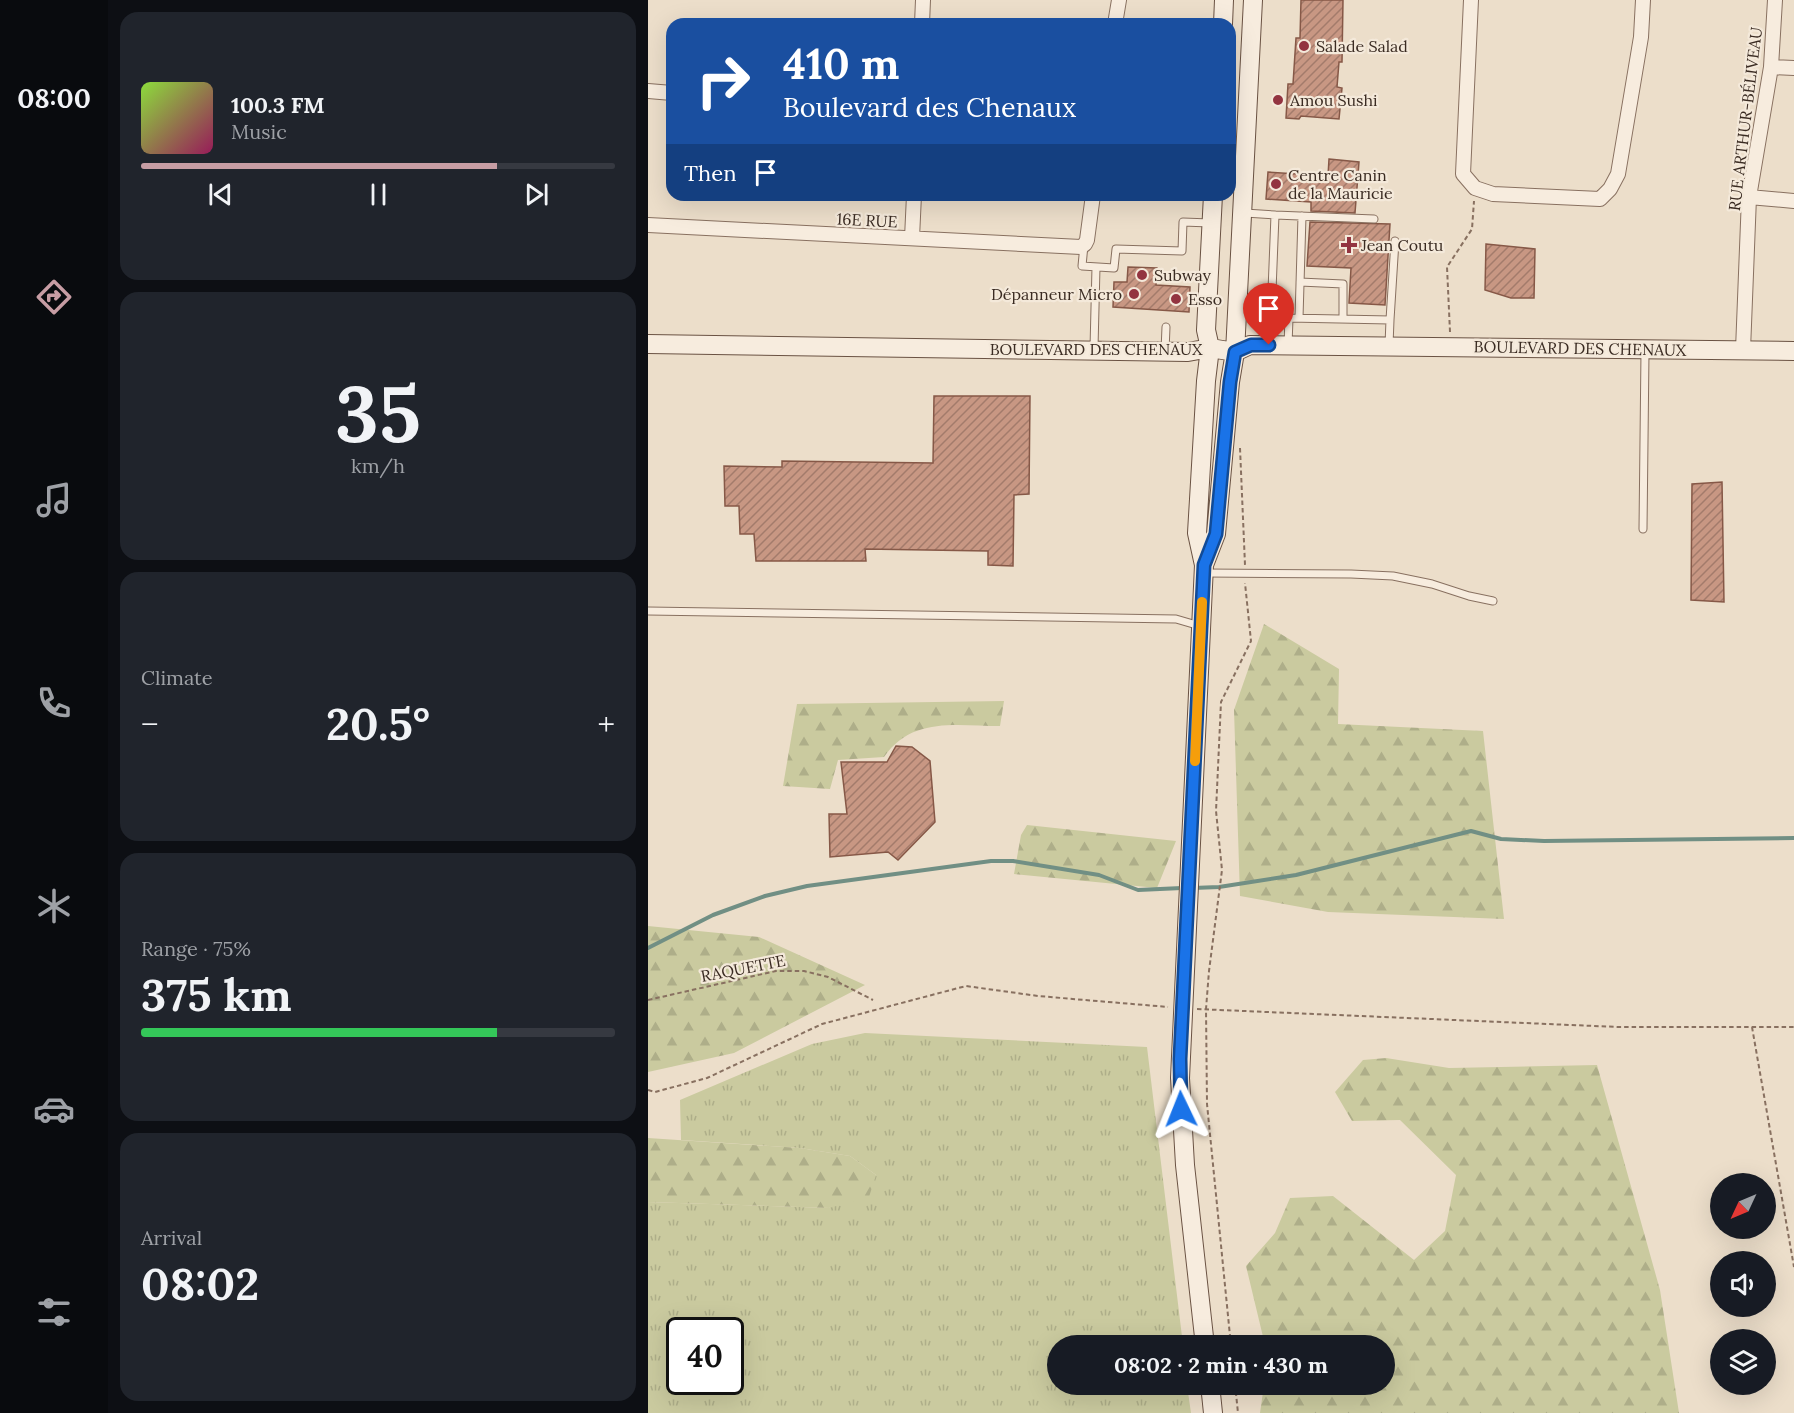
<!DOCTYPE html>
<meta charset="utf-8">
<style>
body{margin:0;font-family:Lora,serif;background:#20242c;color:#f1f3f6;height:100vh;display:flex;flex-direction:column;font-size:22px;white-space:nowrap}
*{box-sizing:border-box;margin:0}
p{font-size:20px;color:#9ea1a6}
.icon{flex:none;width:33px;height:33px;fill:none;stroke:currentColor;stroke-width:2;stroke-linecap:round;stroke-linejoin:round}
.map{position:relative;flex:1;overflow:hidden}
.sheet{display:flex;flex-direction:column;gap:12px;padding:12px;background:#0d0f14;width:540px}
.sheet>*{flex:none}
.top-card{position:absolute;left:18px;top:18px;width:570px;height:183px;border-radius:18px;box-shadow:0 6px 24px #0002;background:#1a4fa0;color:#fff;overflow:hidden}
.needle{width:39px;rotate:226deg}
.fabs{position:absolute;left:1062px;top:1173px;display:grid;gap:12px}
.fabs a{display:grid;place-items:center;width:66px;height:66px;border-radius:50%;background:#171b24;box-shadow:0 6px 24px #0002;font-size:30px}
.speed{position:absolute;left:18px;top:1317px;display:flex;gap:12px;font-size:30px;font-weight:700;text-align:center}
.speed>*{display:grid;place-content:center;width:78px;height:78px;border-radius:50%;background:#171b24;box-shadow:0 6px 24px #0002;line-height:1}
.speed .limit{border:3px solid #111;border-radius:9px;background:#fff;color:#111}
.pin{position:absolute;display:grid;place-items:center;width:51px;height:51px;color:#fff;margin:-62px -26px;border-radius:50% 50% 50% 0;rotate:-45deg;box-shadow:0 0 6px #0007}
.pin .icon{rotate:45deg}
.me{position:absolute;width:66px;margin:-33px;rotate:358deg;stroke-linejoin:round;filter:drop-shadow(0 0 4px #0008)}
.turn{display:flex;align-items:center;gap:21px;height:126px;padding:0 18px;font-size:27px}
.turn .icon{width:78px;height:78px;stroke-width:2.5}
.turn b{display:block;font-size:42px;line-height:51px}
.then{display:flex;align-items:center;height:57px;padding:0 18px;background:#0003;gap:12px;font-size:22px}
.big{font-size:45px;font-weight:700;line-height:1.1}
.sheet .card{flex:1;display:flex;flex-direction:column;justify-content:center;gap:9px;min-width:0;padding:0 21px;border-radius:18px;background:#20242c}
.sheet .dial{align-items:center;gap:0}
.dial b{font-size:78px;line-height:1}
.song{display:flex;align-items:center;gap:18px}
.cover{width:72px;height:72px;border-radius:9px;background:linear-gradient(135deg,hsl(90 70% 55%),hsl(330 70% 35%))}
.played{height:6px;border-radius:3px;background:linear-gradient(90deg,#c79da4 75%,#363941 75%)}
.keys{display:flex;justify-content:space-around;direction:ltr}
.heat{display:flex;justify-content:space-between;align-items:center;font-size:33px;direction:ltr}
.charge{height:9px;border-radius:4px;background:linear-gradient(90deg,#34c759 75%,#363941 0)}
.trip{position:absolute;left:399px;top:1335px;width:348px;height:60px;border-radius:30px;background:#171b24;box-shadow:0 6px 24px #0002;font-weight:700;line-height:60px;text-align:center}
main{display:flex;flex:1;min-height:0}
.tabs{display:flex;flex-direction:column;width:108px;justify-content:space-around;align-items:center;background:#090b0e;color:#9ea1a6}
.tabs .icon{width:42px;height:42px}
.tabs .active{color:#c79da4}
.tabs b{font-size:27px;color:#f1f3f6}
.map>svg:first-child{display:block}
</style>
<main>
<nav class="tabs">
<b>08:00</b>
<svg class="icon active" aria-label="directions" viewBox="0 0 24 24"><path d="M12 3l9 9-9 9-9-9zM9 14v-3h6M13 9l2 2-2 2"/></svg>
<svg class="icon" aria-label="music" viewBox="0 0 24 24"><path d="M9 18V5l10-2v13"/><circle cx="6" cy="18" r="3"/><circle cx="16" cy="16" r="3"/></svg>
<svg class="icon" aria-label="phone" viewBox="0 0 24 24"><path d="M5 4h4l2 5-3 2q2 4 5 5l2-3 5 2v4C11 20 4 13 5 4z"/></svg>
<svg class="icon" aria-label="climate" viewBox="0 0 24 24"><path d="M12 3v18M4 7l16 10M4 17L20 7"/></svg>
<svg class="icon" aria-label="car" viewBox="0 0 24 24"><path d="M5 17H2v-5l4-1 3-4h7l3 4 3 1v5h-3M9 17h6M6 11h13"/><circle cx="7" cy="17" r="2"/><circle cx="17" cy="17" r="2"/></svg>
<svg class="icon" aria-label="filters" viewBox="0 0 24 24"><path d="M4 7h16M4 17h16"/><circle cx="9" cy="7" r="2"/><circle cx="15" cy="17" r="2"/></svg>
</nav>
<section class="sheet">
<div class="card">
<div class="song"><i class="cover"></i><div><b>100.3 FM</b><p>Music</p></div></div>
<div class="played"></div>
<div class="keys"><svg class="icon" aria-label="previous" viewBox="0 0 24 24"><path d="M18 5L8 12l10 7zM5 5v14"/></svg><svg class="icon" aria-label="pause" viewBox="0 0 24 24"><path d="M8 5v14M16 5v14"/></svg><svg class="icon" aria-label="next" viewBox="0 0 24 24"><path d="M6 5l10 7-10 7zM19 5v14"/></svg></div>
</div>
<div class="card dial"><b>35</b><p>km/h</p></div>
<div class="card"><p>Climate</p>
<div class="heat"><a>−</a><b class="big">20.5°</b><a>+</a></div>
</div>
<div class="card"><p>Range · 75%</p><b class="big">375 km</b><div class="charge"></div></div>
<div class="card"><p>Arrival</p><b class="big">08:02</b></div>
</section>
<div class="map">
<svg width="1146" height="1413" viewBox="0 0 1146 1413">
<defs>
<pattern id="grass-tufts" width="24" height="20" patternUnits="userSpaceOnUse" patternTransform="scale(1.5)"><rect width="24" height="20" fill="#caca9f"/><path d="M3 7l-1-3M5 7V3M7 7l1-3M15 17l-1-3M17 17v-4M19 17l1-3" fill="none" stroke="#aeae89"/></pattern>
<pattern id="forest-firs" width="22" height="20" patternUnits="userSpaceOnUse" patternTransform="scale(1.5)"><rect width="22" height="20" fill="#caca9f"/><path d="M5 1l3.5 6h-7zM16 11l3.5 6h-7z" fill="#aeae89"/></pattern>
<pattern id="building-hatch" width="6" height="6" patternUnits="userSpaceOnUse" patternTransform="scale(1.5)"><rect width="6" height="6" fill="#c89783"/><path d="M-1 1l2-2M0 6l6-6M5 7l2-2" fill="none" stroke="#a37b6b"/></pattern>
</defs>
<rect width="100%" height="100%" fill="#ecdeca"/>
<path fill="url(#grass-tufts)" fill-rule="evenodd" d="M217,1033L499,1047L535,1345L410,1346V1384L539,1385L543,1413H0V1202L181,1208L228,1175L202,1156L152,1148L33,1140L32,1100L164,1044ZM32,1330H82V1382H32Z"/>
<path fill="url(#forest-firs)" d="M616,624L691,669L690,724L835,731L856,919L680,912L592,896L586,710Z
M356,701L352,726C309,726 264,716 236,757L190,760L182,789L135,786L149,704Z
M379,825L528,841L509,888L366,874L373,835Z
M0,926L111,937L217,985L86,1053L0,1072Z
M738,1058L801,1068L949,1065L1012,1290L1031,1413H612L616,1385L736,1384V1346L617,1345L598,1266L627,1233L642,1198L685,1196L766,1260L797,1231L808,1175L752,1120L704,1121L687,1092L715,1060Z
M0,1138L152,1148L202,1156L228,1175L221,1197L181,1208L0,1202Z"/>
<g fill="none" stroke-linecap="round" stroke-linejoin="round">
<path stroke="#718f84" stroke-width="4" d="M545,888L571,887L648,875L823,831L853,839L896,841L1146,838
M0,948L65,915L117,896L159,886L343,861H365L451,875L490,890L534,888"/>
</g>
<path fill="url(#building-hatch)" stroke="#865847" stroke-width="1.5" d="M653,0H695L694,62H691L689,87L694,88L691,119L653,116L651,119L638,118L640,84H645L648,38H652Z
M681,159L711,162L707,213L663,211V202L618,199L620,172L680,176Z
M662,222L742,224L737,305L701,303L703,268L659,266Z
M838,244L887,249L886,298H863L837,290Z
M480,267L509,268L508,285L542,287L541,312L465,307L466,282H479Z
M286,396H382L381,494L366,495L365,566L340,565V551L217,549L218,561H108L106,534H92L91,506H77L76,466L134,467V461L285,463Z
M1074,482L1076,602L1043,600L1044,484Z
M248,746L264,747L282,761L287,822L250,860L240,852L182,857L181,814H199L193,762H239Z"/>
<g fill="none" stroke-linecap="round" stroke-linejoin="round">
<g stroke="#887060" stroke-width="9">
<path id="lane" d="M597,213L627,215L623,316L641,318
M627,215L726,219
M436,245L434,266L466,268L468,249L534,251L535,222L562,223
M652,282L695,284V319
M651,318L654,216
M742,320L747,241
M640,345L641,318L742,320L741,345
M446,348L448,267
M517,351L518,327
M995,529L997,352
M557,573L703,574L745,576L784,584L821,596L845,601
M0,611L528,619L552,626"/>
</g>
<g stroke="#887060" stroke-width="16">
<path id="street" d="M823,0L815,174L827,188L845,194L952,199L962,189L970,174L993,37L995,0
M274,24L275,0
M467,24L471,0
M1123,67L1146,68
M0,91L24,93
M1101,197L1146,201
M0,225L433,247L437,244L439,240L445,195
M264,238L266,195
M1095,350L1101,197L1123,67L1127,0"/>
</g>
<g stroke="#6a5243" stroke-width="20">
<path id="secondary" d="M575,24L576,0
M0,344L540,352L562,348L587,352L602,345L1146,351
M556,565L568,534L582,382L587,352L605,0
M557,1346L537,1165L532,1078L556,565L549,533L558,381L562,348L558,330L565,195
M562,1384L565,1413"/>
</g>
<path stroke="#887060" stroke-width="2" stroke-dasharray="4.5 3" stroke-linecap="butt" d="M802,332L799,267L824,229L826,201
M592,448L597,565
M0,1000L128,971H156L180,977L225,1000
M549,1009L970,1027H1146
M1104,1027L1146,1267
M0,1090L7,1092L59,1078L174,1024L318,986L390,996L520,1007
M583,1346L559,1104L558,1009L561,971L574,870L568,811L573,702L603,641L597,583
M587,1384L590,1413"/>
<use href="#lane" stroke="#f7ecde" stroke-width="7"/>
<use href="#street" stroke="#f7ecde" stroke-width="14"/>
<use href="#secondary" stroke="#f7ecde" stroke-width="18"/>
</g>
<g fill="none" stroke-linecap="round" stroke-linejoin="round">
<g stroke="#114b97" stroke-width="15">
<path id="route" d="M533,1109L532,1059L556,565L568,534L582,382L587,352L603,345H621"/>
</g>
<use href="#route" stroke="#1a73e8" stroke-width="10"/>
<path stroke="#f59e0b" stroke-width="10" d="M547,761L554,602"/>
</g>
<g fill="#933440" stroke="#f4e9da" stroke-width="2">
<circle cx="656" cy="46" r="6"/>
<circle cx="630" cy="100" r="6"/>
<circle cx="628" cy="184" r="6"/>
<path d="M698 236h6v6h6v6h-6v6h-6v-6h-6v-6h6z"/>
<circle cx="494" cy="275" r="6"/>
<circle cx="486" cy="294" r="6"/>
<circle cx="528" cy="299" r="6"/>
</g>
<g text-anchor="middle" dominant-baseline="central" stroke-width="4.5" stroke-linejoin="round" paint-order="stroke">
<g font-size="16" fill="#3a2b22" stroke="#f4e9da" text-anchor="start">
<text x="668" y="46">Salade Salad</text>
<text x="642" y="100">Amou Sushi</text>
<text x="640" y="175">Centre Canin<tspan x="640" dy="18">de la Mauricie</tspan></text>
<text x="713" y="245">Jean Coutu</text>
<text x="506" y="275">Subway</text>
<text x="474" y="294" text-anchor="end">Dépanneur Micro</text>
<text x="540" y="299">Esso</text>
</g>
<g font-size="16" fill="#3a2b22" stroke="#f4e9da">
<text transform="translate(1097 119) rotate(-83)">RUE ARTHUR-BÉLIVEAU</text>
<text transform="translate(219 220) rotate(3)">16E RUE</text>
<text transform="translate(932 348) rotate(1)">BOULEVARD DES CHENAUX</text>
<text x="448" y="349">BOULEVARD DES CHENAUX</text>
<text transform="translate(95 968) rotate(-11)">RAQUETTE</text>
</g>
</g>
</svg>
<div class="fabs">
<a><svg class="needle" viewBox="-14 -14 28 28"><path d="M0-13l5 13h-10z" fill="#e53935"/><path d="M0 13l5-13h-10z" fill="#9ea1a6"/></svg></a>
<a><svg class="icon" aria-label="sound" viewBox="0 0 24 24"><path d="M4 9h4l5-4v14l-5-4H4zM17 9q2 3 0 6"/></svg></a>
<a><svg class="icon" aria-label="layers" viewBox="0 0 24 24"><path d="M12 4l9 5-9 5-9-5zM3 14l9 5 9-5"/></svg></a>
</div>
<div class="speed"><div class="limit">40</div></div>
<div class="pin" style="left:621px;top:345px;background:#d93025"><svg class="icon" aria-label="arrive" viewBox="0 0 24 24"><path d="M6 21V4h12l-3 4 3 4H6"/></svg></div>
<svg class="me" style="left:533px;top:1109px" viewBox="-20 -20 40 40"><path d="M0-17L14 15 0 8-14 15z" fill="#1a73e8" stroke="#fff" stroke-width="4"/></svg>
<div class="trip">08:02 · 2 min · 430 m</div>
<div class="top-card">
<div class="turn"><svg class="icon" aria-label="right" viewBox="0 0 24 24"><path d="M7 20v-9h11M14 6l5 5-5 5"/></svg><div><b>410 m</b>Boulevard des Chenaux</div></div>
<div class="then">Then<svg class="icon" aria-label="arrive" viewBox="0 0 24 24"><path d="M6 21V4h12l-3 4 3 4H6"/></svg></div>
</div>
</div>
</main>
